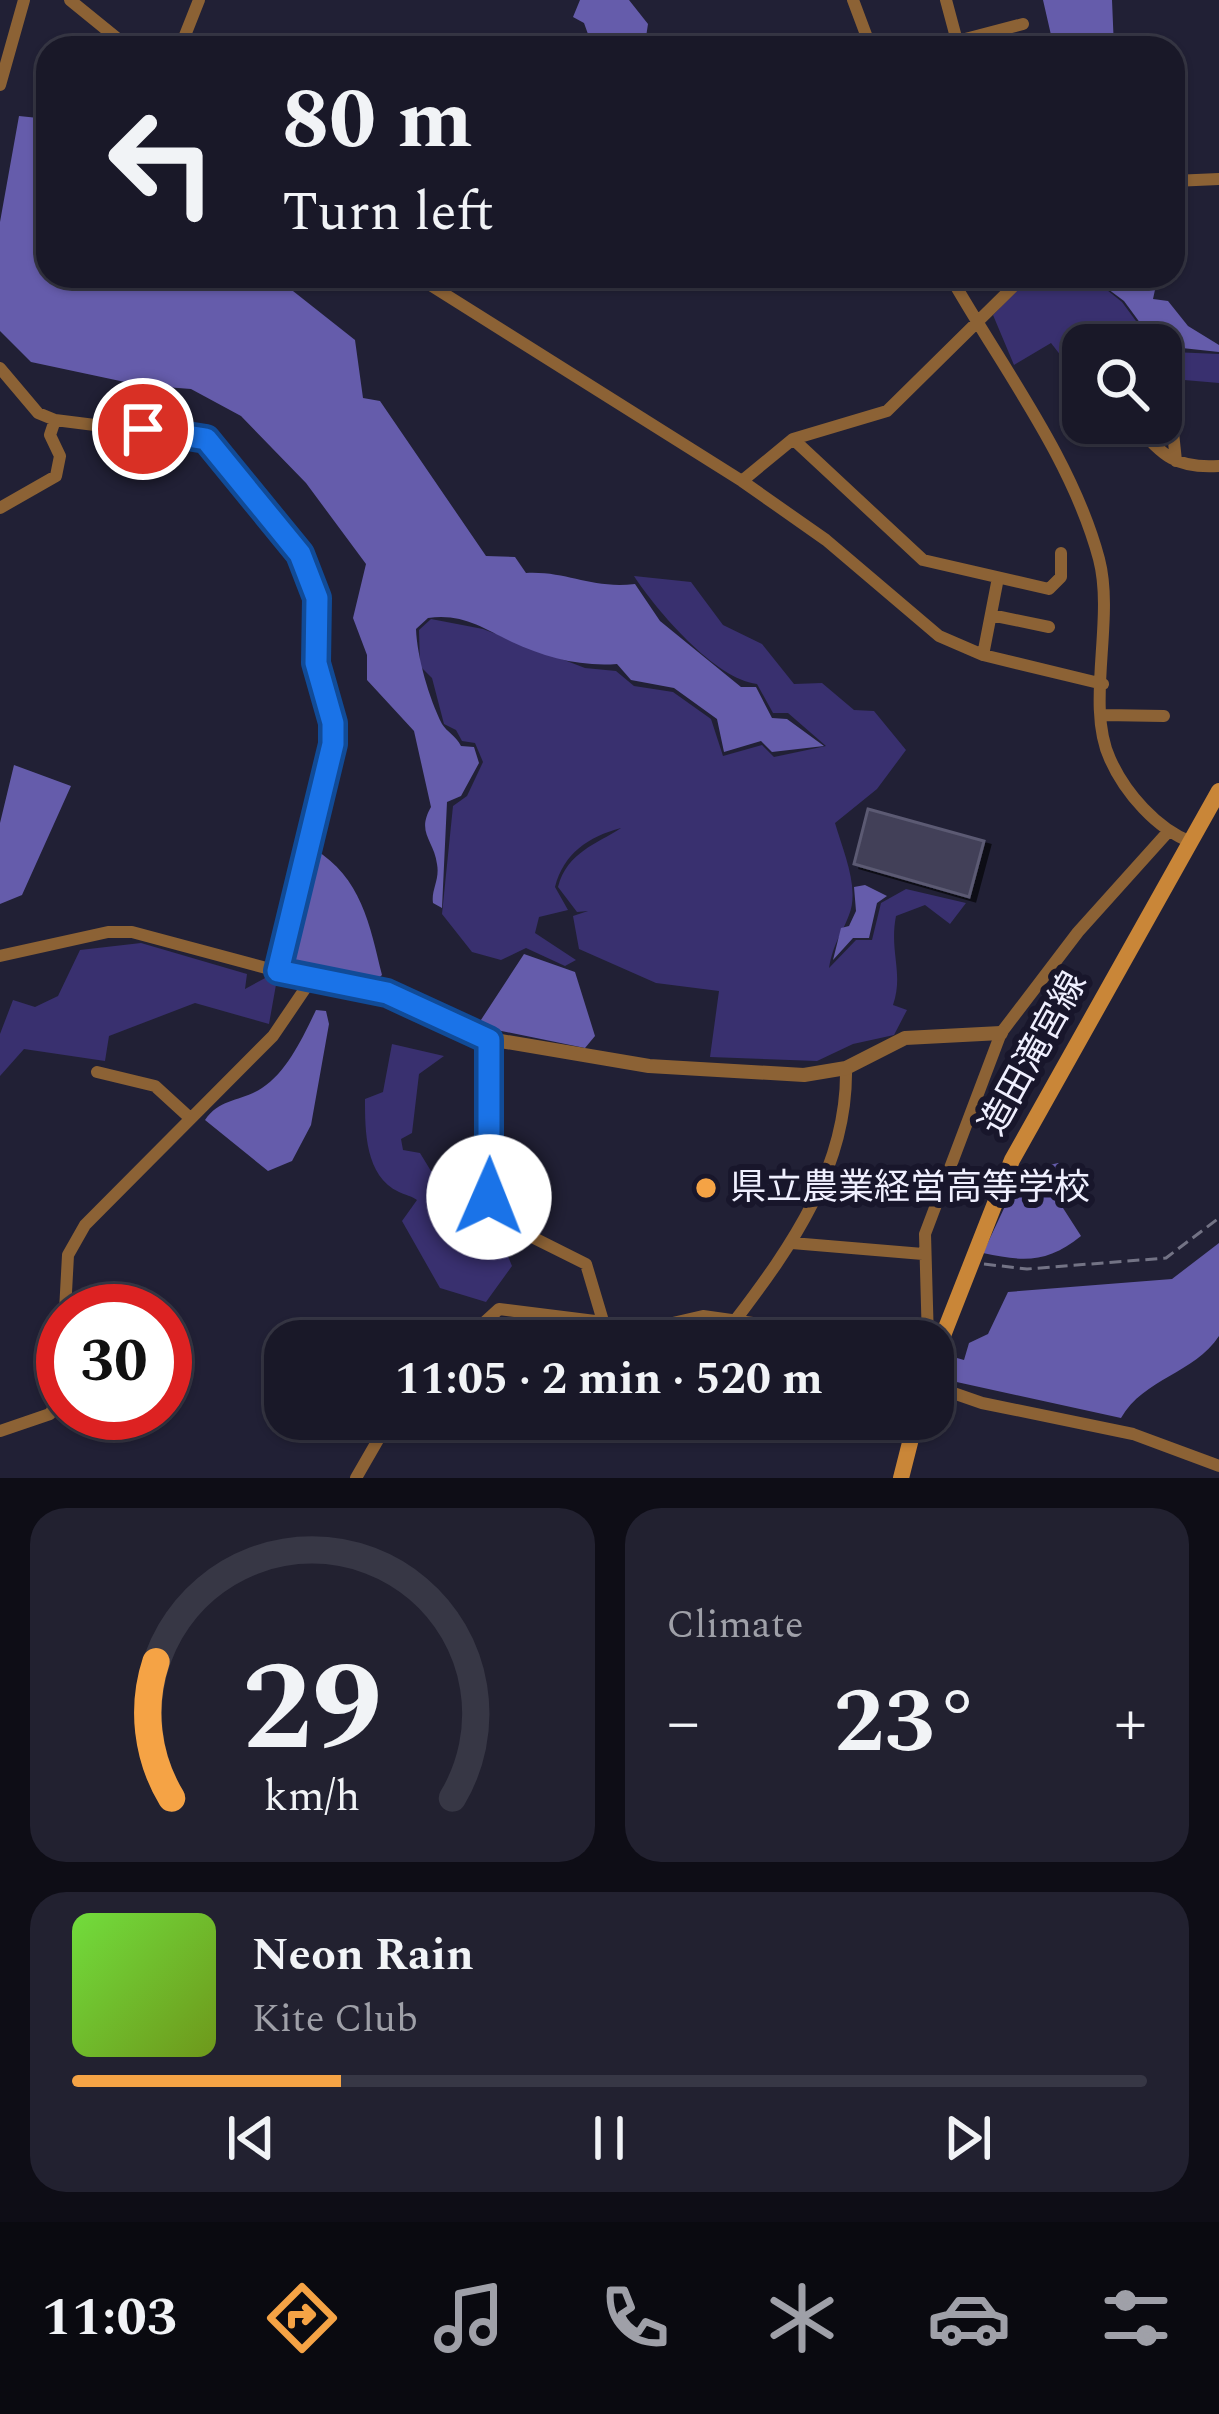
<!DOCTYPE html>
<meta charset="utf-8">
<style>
body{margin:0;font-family:Spectral,"Noto Sans JP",serif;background:#222130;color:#f1f3f6;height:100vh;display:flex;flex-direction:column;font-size:45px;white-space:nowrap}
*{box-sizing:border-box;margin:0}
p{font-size:39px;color:#9fa0a8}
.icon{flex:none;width:66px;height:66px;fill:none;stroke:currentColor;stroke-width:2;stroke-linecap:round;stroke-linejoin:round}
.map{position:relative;height:1478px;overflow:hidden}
.sheet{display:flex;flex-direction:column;gap:30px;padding:30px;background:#0e0d16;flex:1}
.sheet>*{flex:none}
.banner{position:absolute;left:36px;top:36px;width:1149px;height:252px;border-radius:36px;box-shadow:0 3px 9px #0004,0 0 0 3px #373745;background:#191828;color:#f1f3f6;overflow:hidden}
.buttons{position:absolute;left:1062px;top:324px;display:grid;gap:24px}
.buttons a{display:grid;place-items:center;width:120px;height:120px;border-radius:24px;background:#191828;box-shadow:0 3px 9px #0004,0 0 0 3px #373745;font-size:60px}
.speed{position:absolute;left:36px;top:1284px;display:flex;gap:24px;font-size:60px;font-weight:700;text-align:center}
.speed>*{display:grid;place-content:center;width:156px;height:156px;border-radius:50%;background:#191828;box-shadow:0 3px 9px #0004,0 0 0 3px #373745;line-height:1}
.speed .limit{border:18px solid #d22;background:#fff;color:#111}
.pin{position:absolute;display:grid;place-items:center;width:102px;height:102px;color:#fff;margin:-51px;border:6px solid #fff;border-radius:50%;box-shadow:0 3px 12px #0007}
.me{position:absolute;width:132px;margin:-66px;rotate:1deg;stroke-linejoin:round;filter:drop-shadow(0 0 9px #0008)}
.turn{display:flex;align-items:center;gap:42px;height:252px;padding:0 48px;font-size:54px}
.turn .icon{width:156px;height:156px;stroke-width:2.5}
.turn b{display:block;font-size:84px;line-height:102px}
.big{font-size:90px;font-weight:700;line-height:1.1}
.sheet .tile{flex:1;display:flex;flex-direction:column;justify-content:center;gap:18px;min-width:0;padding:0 42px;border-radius:36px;background:#222130}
.sheet .dial{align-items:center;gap:0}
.dial svg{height:312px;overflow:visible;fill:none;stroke:#373745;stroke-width:7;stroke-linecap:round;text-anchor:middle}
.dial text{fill:#f1f3f6;stroke:none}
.song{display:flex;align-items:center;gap:36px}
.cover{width:144px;height:144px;border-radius:18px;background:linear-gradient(135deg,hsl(100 70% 55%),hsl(80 70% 35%))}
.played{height:12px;border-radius:6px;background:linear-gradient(90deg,#f5a345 25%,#373745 25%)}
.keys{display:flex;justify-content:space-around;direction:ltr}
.heat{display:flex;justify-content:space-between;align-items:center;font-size:66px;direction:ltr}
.sheet .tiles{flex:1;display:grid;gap:30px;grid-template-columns:1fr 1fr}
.tile:last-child{grid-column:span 2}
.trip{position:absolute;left:264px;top:1320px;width:690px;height:120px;border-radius:36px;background:#191828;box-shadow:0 3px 9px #0004,0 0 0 3px #373745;font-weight:700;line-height:120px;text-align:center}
.dock{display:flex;height:192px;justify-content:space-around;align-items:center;background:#0a0a10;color:#9fa0a8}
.dock .icon{width:84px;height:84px}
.dock .selected{color:#f5a345}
.dock b{font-size:54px;color:#f1f3f6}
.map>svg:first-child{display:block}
</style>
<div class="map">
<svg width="1219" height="1478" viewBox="0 0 1219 1478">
<defs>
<filter id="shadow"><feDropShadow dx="6" dy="4" stdDeviation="0" flood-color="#0009"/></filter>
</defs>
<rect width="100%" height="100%" fill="#212035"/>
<path fill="#39306f" d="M1031,276H1102V286L1122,302L1147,336L1145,345H1083V384L1051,343L1014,365L993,315Z
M1172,352L1219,354V383L1161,378V361Z
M634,576L691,582L723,625L762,644L794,684L822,683L854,710L874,711L906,750L877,789L835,823C843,851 860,888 849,915C841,936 834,941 829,968L856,940H872L881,903L906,889L966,903L950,924L925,905L896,916C889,952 904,973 893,1005L907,1010L894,1035L853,1044L817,1061L710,1057L719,991L656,983L579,949L573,916L588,911L577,912L558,887C567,852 597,844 621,828C588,837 564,853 555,887L568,910L539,917L535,933L576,960L565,966L526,948L501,960L472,952L442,914L453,806L467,796L483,762L475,743L462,741L456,730L444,724L432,678L420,666L419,630L431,619L483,629L585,668L616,671L634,686L673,692L711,719L723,756L762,745L774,757L826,746L788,713H773L757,684C715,679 657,611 634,576Z
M141,943L247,974L245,989L267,977L277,979L269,1024L195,1003L109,1036L105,1061L24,1049L0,1076V1034L13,1000L35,1007L58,996L80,950Z
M392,1044L444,1056L419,1074L412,1133L401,1139L403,1150L420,1153L431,1171H456L473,1161L484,1165L480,1196L493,1224L490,1236L505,1249L512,1266L486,1302L440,1288L402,1221L417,1200C412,1196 405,1195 399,1192C365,1176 365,1131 365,1099L383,1092Z"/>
<path fill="#655cab" d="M580,0H629L648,24L646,37L655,48H593L584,23L573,17Z
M1043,0H1112L1114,48H1054Z
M19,116L48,119V276H274L355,340L363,398L380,401L486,556L515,557L526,573C568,571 590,589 635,584L660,621L741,687H756L772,718L787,719L824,746L772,752L761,741L724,752L717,719L674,688L631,680L617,664C581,667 544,657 512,642C483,628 462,613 428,618L416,629C417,657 429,698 442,724C447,732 456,736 461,746L474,747L479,763L461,796L447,802L442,908L433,903C431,890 440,880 437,864C434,840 416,833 431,807L414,731L367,680V655L353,618L366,564L306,483L241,416L191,389L139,385L31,362L0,331V222Z
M1103,276H1158L1153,299L1168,301L1188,326L1219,345V352L1182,348L1161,360V345H1146L1149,335L1124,301L1104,286Z
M14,765L71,786L22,895L0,904V823Z
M314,849C361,877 370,925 382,975L375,981L292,968L287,958Z
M865,885L887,896L877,903L869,938H853L833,960L841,928L849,926L856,911L854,887Z
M524,954L575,972L595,1036L585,1048L477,1026Z
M316,1010L326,1011L329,1024L311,1125L292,1161L268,1171L205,1120C220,1098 241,1102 262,1088C287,1072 303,1037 316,1010Z
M1058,1163L1072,1172L1063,1208L1081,1236C1048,1263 1024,1262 983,1253L1021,1172Z
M1219,1243V1336C1194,1374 1144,1378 1121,1418L943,1379L950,1356L964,1360L969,1343L988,1334L1008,1292L1172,1279Z"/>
<path fill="#424158" stroke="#5b5a73" stroke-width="3" filter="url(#shadow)" d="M868,809L984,841L969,897L854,864Z"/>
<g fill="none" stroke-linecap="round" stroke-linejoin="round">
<path stroke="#737385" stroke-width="3" stroke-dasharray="12 6" stroke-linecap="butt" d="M984,1264L1027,1269L1166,1258L1219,1218"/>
<path stroke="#8c6235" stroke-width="12" d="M70,0L129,48
M853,0L871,48
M946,0L957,41
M180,48L199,0
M931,48L1023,24
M0,85L24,0
M1173,181L1219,179
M416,276L742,481L826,540L939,636L983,655L1103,684
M950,276C1001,366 1072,458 1099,559C1115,620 1085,705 1110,759C1125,793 1157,829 1191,842
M0,368L38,413L55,420L206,439L310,573C318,603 314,629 316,660C318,689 333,714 333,744L279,971
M1161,384L1168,385L1176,461
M1134,423C1163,455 1174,469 1219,466
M793,439L923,560L1049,589L1061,577V553
M742,481L793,439L887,411L1024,276
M0,508L56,476L60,456L50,435L55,420
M991,615L1049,627
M983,655L997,583
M1104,715L1164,716
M0,956L108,932H132L311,980L273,1036L85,1225L68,1255L65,1311
M489,1039V1197L498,1220L586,1264L603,1321
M97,1072L155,1086L190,1118
M792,1243L923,1254
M734,1322C792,1246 848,1166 846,1068
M464,1341L499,1309L651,1328L703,1316L832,1334L847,1341
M928,1341L925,1234L1001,1033L1078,932L1167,833
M933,1386L982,1403L1133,1434L1219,1466
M0,1431L50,1414L63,1390
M356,1478L390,1419"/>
<path stroke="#8c6235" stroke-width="14" d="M311,980L387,993L489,1039L649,1066L804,1075L846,1068L905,1038L1001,1033"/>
<path stroke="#c98638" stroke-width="16" d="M933,1361L1012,1160L1219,791
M901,1478L916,1419"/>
</g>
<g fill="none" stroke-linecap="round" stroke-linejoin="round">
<g stroke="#114b97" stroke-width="30">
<path id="route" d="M143,429L206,439L300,554L317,598L316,663L333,723V744L278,971L387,993L489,1040V1197"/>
</g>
<use href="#route" stroke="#1a73e8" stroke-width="21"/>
</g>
<circle fill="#f5a345" stroke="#18162b" stroke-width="4.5" cx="706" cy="1188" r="12"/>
<g text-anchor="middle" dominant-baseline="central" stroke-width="12" stroke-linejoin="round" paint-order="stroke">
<g font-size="36" fill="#efeffe" stroke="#18162b">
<text transform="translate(1034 1054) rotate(-61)">造田滝宮線</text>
</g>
<g font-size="36" fill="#efeffe" stroke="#18162b" text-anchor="start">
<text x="730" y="1188">県立農業経営高等学校</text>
</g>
</g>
</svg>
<div class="buttons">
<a><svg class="icon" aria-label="search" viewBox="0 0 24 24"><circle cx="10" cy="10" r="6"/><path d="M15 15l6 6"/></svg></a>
</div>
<div class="speed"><div class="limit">30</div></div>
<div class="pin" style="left:143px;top:429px;background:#d93025"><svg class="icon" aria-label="arrive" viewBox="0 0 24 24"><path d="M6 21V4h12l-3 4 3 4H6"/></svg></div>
<svg class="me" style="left:489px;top:1197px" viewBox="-20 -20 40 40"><circle r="19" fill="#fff"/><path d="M0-13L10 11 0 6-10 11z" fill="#1a73e8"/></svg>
<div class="trip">11:05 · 2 min · 520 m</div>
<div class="banner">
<div class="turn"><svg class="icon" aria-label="left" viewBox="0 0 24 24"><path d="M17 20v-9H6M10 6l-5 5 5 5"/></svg><div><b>80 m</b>Turn left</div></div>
</div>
</div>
<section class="sheet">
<div class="tiles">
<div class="tile dial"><svg viewBox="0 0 100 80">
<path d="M14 69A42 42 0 1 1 86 69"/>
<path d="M14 69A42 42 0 0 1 10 34" stroke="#f5a345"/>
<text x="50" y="56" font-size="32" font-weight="700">29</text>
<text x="50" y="72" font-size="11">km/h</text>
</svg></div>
<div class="tile"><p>Climate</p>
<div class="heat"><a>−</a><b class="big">23°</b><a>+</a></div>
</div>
<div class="tile">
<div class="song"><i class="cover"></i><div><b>Neon Rain</b><p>Kite Club</p></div></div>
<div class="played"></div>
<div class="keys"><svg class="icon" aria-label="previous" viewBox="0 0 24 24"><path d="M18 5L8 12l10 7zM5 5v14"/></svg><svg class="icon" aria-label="pause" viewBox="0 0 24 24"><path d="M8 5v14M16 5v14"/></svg><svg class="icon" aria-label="next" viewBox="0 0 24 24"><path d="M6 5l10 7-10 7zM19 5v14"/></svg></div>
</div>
</div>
</section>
<nav class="dock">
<b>11:03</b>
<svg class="icon selected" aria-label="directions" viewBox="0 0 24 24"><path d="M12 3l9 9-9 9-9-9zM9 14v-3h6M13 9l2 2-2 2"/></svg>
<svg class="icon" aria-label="music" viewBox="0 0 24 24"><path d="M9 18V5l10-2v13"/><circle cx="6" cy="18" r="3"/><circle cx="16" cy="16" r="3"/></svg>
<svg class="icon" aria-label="phone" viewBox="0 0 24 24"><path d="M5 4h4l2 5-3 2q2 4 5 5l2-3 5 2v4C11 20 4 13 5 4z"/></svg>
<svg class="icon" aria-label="climate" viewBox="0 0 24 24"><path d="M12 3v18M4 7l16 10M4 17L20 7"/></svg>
<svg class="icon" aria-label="car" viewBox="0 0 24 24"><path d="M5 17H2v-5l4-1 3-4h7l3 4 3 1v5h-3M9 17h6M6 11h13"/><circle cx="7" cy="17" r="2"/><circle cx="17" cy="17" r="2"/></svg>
<svg class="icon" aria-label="filters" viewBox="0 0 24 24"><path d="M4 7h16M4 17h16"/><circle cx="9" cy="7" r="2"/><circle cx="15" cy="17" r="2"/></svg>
</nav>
